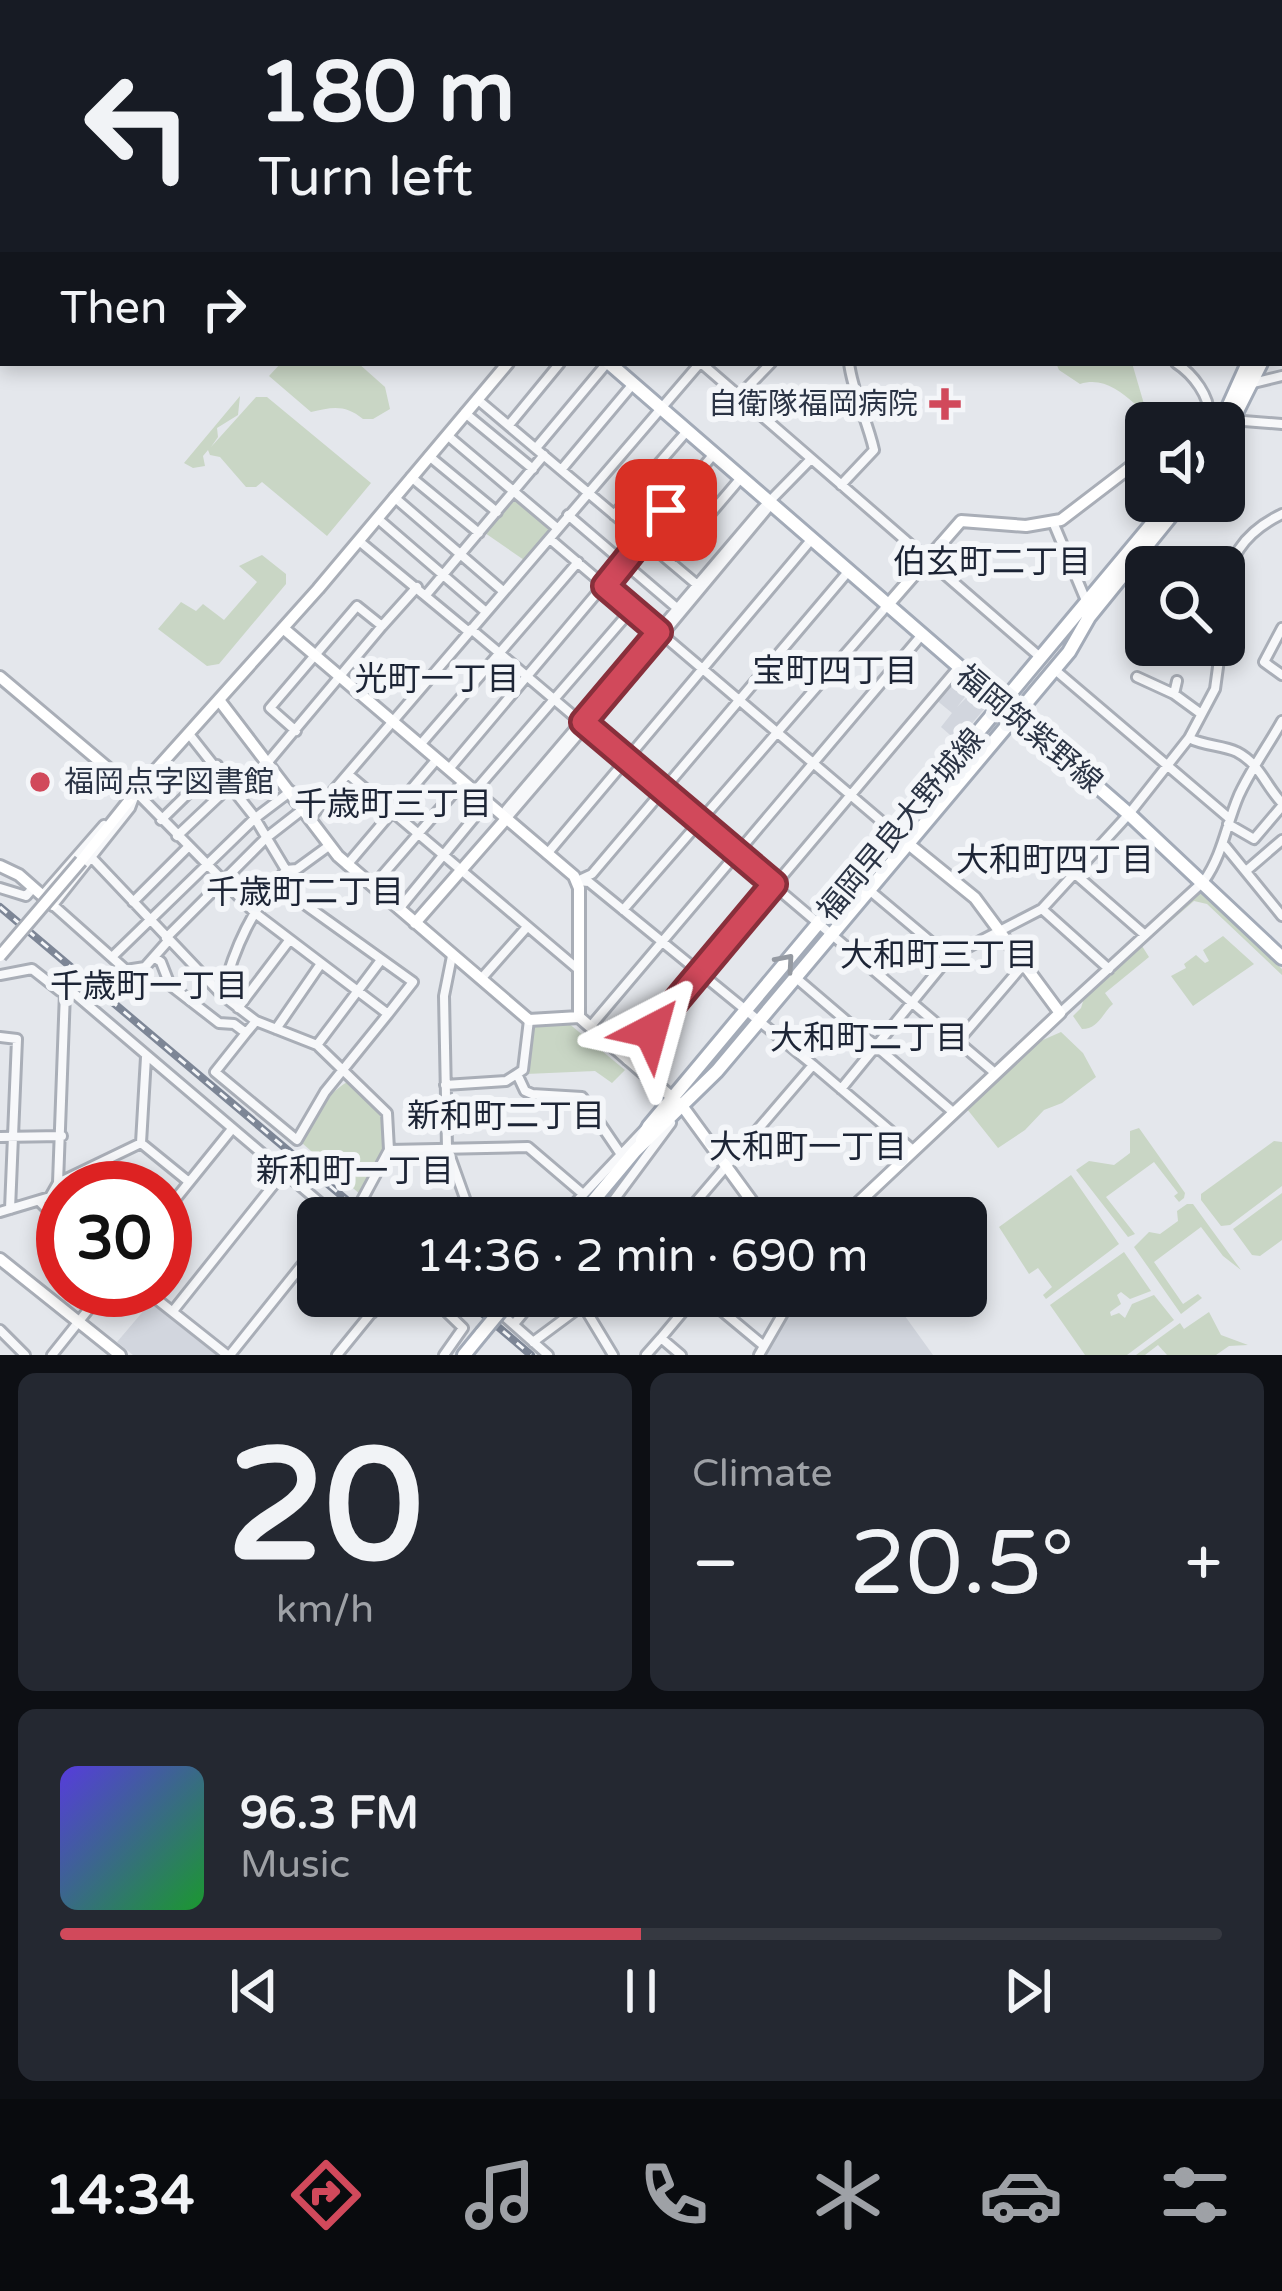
<!DOCTYPE html>
<meta charset="utf-8">
<style>
body{margin:0;font-family:"Varela Round","Noto Sans JP",sans-serif;background:#242831;color:#f1f3f6;height:100vh;display:flex;flex-direction:column;font-size:45px;white-space:nowrap}
*{box-sizing:border-box;margin:0}
p{font-size:39px;color:#9ea1a6}
.icon{flex:none;width:66px;height:66px;fill:none;stroke:currentColor;stroke-width:2;stroke-linecap:round;stroke-linejoin:round}
.map{position:relative;height:1355px;overflow:hidden}
.sheet{display:flex;flex-direction:column;gap:18px;padding:18px;background:#0d0f14;flex:1}
.sheet>*{flex:none}
.top-card{position:absolute;left:0px;top:0px;width:1284px;height:366px;box-shadow:0 6px 18px #0003;background:#171b24;color:#f1f3f6;overflow:hidden}
.controls{position:absolute;left:1125px;top:402px;display:grid;gap:24px}
.controls a{display:grid;place-items:center;width:120px;height:120px;border-radius:18px;background:#171b24;box-shadow:0 6px 18px #0003;font-size:60px}
.speed{position:absolute;left:36px;top:1161px;display:flex;gap:24px;font-size:60px;font-weight:700;text-align:center}
.speed>*{display:grid;place-content:center;width:156px;height:156px;border-radius:50%;background:#171b24;box-shadow:0 6px 18px #0003;line-height:1}
.speed .limit{border:18px solid #d22;background:#fff;color:#111}
.pin{position:absolute;display:grid;place-items:center;width:102px;height:102px;color:#fff;margin:-51px;border-radius:24px;box-shadow:0 6px 18px #0006}
.me{position:absolute;width:132px;margin:-66px;rotate:39deg;stroke-linejoin:round;filter:drop-shadow(0 0 9px #0008)}
.turn{display:flex;align-items:center;gap:42px;height:252px;padding:0 60px;font-size:54px}
.turn .icon{width:156px;height:156px;stroke-width:2.5}
.turn b{display:block;font-size:84px;line-height:102px}
.then{display:flex;align-items:center;height:114px;padding:0 60px;background:#0003;gap:24px;font-size:45px}
.big{font-size:90px;font-weight:600;line-height:1.1}
.sheet .card{flex:1;display:flex;flex-direction:column;justify-content:center;gap:18px;min-width:0;padding:0 42px;border-radius:18px;background:#242831}
.sheet .dial{align-items:center;gap:0}
.dial b{font-size:156px;line-height:1}
.song{display:flex;align-items:center;gap:36px}
.cover{width:144px;height:144px;border-radius:18px;background:linear-gradient(135deg,hsl(250 70% 55%),hsl(130 70% 35%))}
.played{height:12px;border-radius:6px;background:linear-gradient(90deg,#d1495b 50%,#363941 50%)}
.keys{display:flex;justify-content:space-around;direction:ltr}
.heat{display:flex;justify-content:space-between;align-items:center;font-size:66px;direction:ltr}
.sheet .tiles{flex:1;display:grid;gap:18px;grid-template-columns:1fr 1fr}
.card:last-child{grid-column:span 2}
.trip{position:absolute;left:297px;top:1197px;width:690px;height:120px;border-radius:18px;background:#171b24;box-shadow:0 6px 18px #0003;font-weight:600;line-height:120px;text-align:center}
.menu{display:flex;height:192px;justify-content:space-around;align-items:center;background:#090b0e;color:#9ea1a6}
.menu .icon{width:84px;height:84px}
.menu .active{color:#d1495b}
.menu b{font-size:54px;color:#f1f3f6}
.map>svg:first-child{display:block}
</style>
<div class="map">
<svg width="1282" height="1355" viewBox="0 0 1282 1355">
<rect width="100%" height="100%" fill="#e4e7ec"/>
<path fill="#d2d6de" d="M952,678L968,693L957,707L970,694L986,707L957,741L941,727L952,713L935,699Z
M795,1296H850L897,1305L933,1355H766Z
M151,1302L187,1332L216,1355H133L117,1342Z"/>
<path fill="#c9d6c5" d="M281,363H358L385,387L390,409L373,419H363C345,404 332,407 311,412L269,376Z
M1056,363H1132L1144,404L1143,428H1136L1135,404C1119,390 1102,377 1080,384L1059,370Z
M240,396L238,415L217,428L218,437L211,447L256,397H267L371,483L327,536L262,482L256,487H246L220,457L210,455L208,450L203,456L205,466L193,468L184,463Z
M515,498L552,529L524,560L485,533Z
M262,555L286,574V584L219,664L207,666L158,629L181,602L196,611L203,604L224,620L257,582L239,566Z
M1197,894H1205L1282,969V975L1207,904L1194,901L1142,946L1149,957L1105,993L1113,1004C1103,1012 1099,1029 1082,1029L1073,1016L1081,1008L1085,995Z
M1223,936L1254,964L1193,1006L1171,976L1186,968L1184,964L1196,955L1205,963L1209,961L1203,950Z
M567,1022L625,1070L612,1083L595,1071L526,1074L531,1026Z
M1061,1032L1083,1053L1096,1077L1062,1103L1044,1110L1025,1130L998,1148L967,1109L1036,1043Z
M347,1082L384,1114L387,1146L362,1196L302,1143C312,1119 324,1096 347,1082Z
M1139,1128L1185,1193L1184,1198L1179,1202L1174,1196L1178,1193L1154,1162L1106,1197L1135,1234L1128,1237L1076,1170L1089,1161L1114,1165L1130,1153V1131Z
M1274,1141L1282,1142V1186L1230,1225L1221,1226L1201,1200V1194Z
M1071,1175L1119,1244L1046,1299L1043,1295L1052,1287L1038,1268L1029,1274L999,1227Z
M1282,1193V1240L1260,1256L1252,1255L1233,1229Z
M1187,1204H1193L1241,1270L1223,1256L1201,1227L1154,1262L1183,1304L1198,1294L1202,1298L1181,1314L1134,1247L1149,1232L1160,1234L1178,1221L1177,1211Z
M1124,1252L1151,1291L1130,1299L1121,1292L1117,1295L1121,1304L1110,1312L1111,1316L1119,1313L1125,1318L1132,1304L1154,1295L1174,1320L1127,1355H1085L1050,1305Z
M1209,1312L1221,1335L1248,1345L1229,1346L1216,1355H1167L1158,1345L1145,1355H1136L1180,1323L1184,1329Z"/>
<g fill="none" stroke-linecap="round" stroke-linejoin="round">
<g stroke="#a9aeb7" stroke-width="14">
<path id="street" d="M25,0V3
M190,0H196
M230,0L231,3
M298,0L301,3
M374,0L375,3
M716,0L717,3
M755,0V3
M793,0L794,3
M827,0V3
M849,0L852,3
M961,0L962,3
M1033,0L1034,3
M1225,0H1241
M1252,0V3
M414,3L419,0
M935,3L948,0
M1281,31H1282
M1281,72H1282
M0,85L3,83
M1281,109H1282
M1281,145L1282,144
M0,215L3,217
M1281,336L1282,337
M701,363L1040,657
M1176,363C1193,374 1211,397 1209,418
M1249,384L1282,376
M739,396L771,363
M477,399L701,588
M465,413L533,469
M1231,420L1282,424
M509,425L560,363
M447,435L557,528
M536,448L607,363
M429,456L497,512
M561,470L633,384
M411,477L479,533
M841,485L874,450C867,419 853,394 849,363
M394,497L503,591
M568,515L678,609
M614,515L687,431
M377,518L486,612
M1053,522L1087,603
M550,539L894,832
M359,541L469,632
M670,561L740,479
M426,595L544,455
M1224,618L1231,602C1220,561 1247,531 1282,514
M382,626L417,587
M1282,628L1264,662L1282,675
M471,629L995,1073
M1054,669L1229,818
M1137,677L1174,694L1200,713
M1174,694L1177,681
M609,699L768,508
M189,734L253,815L286,870
M1189,738C1204,746 1222,745 1237,752C1260,764 1265,785 1282,803
M420,745L578,562
M268,762L382,626L357,606L270,708L296,731
M449,769L713,455
M349,775L579,970
M474,792L632,609
M506,817V810L761,510L811,459
M310,818L700,363
M507,818L583,729
M161,820L217,765
M1228,824L1254,839L1282,806
M177,836L231,785
M1225,846L1282,916
M547,854L811,540
M91,857L222,995L256,1021L317,1045L387,1113L389,1150L362,1200
M347,865L437,759
M1246,871L1282,840
M1074,873L1145,935
M577,881L592,874L847,573
M578,881L589,882L813,1065
M373,886L463,782
M0,888L26,896L33,888
M868,889L949,957
M42,896L104,825
M133,902L188,847
M399,909L487,802
M1042,909L1109,969
M623,910L886,607
M166,938L266,838L302,810
M168,941L145,967L126,970L53,905L130,808L136,792L255,913L388,1014L413,982L275,883
M452,956L444,996L447,1148L472,1218
M112,957L254,819L291,791
M154,957L161,962L170,985L219,1023L234,1024L246,1033L256,1021
M0,975L32,969L60,991L76,995L338,1218
M795,977L953,1112
M481,979L527,927
M222,995C235,945 252,910 286,870L297,869L330,845
M238,1008L288,942
M1060,1013L1204,881C1223,854 1226,825 1239,795C1251,769 1268,746 1282,721
M590,1027L920,637
M276,1029L320,965
M246,1033L215,1072L297,1140L325,1092L388,1014
M0,1037L17,1039L10,1209
M959,1040L1024,964
M317,1045L381,960
M627,1060L958,668
M517,1074L523,1070L529,1020
M445,1085L506,1081L517,1074L525,1091L532,1094L582,1097L620,1153
M841,1089L949,957L1042,909L1129,814L1189,738L1215,689L1221,645
M0,1137L62,1136
M141,1143L189,1182
M389,1150L528,1147L583,1194
M60,1182L141,1143L146,1057
M125,1188L130,1182
M40,1202L63,1225
M0,1212L50,1197L58,1183L65,992
M165,1212L232,1129
M605,1212L671,1123
M561,1218L647,1127
M682,1218L813,1065L913,1150
M145,1290L227,1355
M355,1296L372,1313
M430,1296L463,1328L444,1355
M489,1296V1303L548,1355
M704,1296L764,1346
M584,1307L613,1355
M173,1311L283,1173
M728,1316L745,1296
M514,1324L537,1296
M0,1330L25,1355
M661,1338L696,1296
M533,1342L595,1296
M52,1355L104,1290
M230,1355L318,1245
M337,1355L385,1296
M646,1355L661,1338L681,1355
M759,1355L793,1296"/>
</g>
<g stroke="#a9aeb7" stroke-width="16">
<path id="secondary" d="M684,0L685,3
M1081,0V3
M1222,3L1223,0
M0,230L3,227
M1195,423L1209,418L1221,423
M886,607L961,521L1026,526L1061,520L1146,455
M283,628L574,876L579,888V1017
M0,677L136,792
M219,700L338,856L529,1020L579,1017L683,1107L764,1218
M81,861L136,792L318,589L508,363
M0,866L19,875L53,905
M415,923L506,819
M842,1218L1060,1013L975,898L895,833
M0,1259L120,1355"/>
</g>
<g stroke="#a3abb8" stroke-width="18">
<path id="primary" d="M93,0L97,3
M108,0L113,3
M1281,307L1282,306
M1281,324L1282,323
M609,363L1129,814L1282,958
M1221,423L1248,363
M1224,437L1261,363
M642,1140L649,1126L1171,501
M579,1218L635,1151L717,1071L1069,652L1089,617L1183,501
M501,1310L513,1296
M464,1355L482,1333"/>
</g>
<use href="#street" stroke="#f7f8fa" stroke-width="8"/>
<use href="#secondary" stroke="#fff" stroke-width="10"/>
<use href="#primary" stroke="#fff" stroke-width="12"/>
<g stroke="#7d8696" stroke-width="8">
<path id="rail" d="M0,907L368,1218
M462,1296L531,1355"/>
</g>
<use href="#rail" stroke="#f4f6f9" stroke-width="3" stroke-dasharray="9" stroke-linecap="butt"/>
<g stroke="#a9aeb7" stroke-width="16" stroke-linecap="butt">
<path id="secondary-bridge" d="M0,956L81,861"/>
</g>
<g stroke="#a3abb8" stroke-width="18" stroke-linecap="butt">
<path id="primary-bridge" d="M482,1333L501,1310"/>
</g>
<use href="#secondary-bridge" stroke="#fff" stroke-width="10"/>
<use href="#primary-bridge" stroke="#fff" stroke-width="12"/>
</g>
<defs><path id="oneway-chevron" d="M-2-3.5L2.5 0L-2 3.5" fill="none" stroke-width="1.6" stroke-linecap="round" stroke-linejoin="round" transform="scale(3)"/></defs>
<use stroke="#959aa2" href="#oneway-chevron" transform="translate(786 962) rotate(-49)"/>
<g fill="none" stroke-linecap="round" stroke-linejoin="round">
<g stroke="#882f3b" stroke-width="30">
<path id="route" d="M651,1031L774,884L583,722L659,632L605,586L666,510"/>
</g>
<use href="#route" stroke="#d1495b" stroke-width="21"/>
</g>
<g fill="#d1495b" stroke="#f4f6f9" stroke-width="4.5">
<path d="M939 386h12v12h12v12h-12v12h-12v-12h-12v-12h12z"/>
<circle cx="40" cy="782" r="12"/>
</g>
<g text-anchor="middle" dominant-baseline="central" stroke-width="12" stroke-linejoin="round" paint-order="stroke">
<g font-size="30" fill="#2b3445" stroke="#f4f6f9" text-anchor="end">
<text x="918" y="404">自衛隊福岡病院</text>
<text x="64" y="782" text-anchor="start">福岡点字図書館</text>
</g>
<g font-size="30" fill="#2b3445" stroke="#f4f6f9">
<text transform="translate(1029 729) rotate(40)">福岡筑紫野線</text>
<text transform="translate(901 825) rotate(-50)">福岡早良大野城線</text>
</g>
<g font-size="33" fill="#1d2536" stroke="#f4f6f9">
<text x="992" y="562">伯玄町二丁目</text>
<text x="835" y="671">宝町四丁目</text>
<text x="437" y="679">光町一丁目</text>
<text x="393" y="804">千歳町三丁目</text>
<text x="1055" y="860">大和町四丁目</text>
<text x="305" y="892">千歳町二丁目</text>
<text x="939" y="955">大和町三丁目</text>
<text x="149" y="986">千歳町一丁目</text>
<text x="869" y="1038">大和町二丁目</text>
<text x="506" y="1116">新和町二丁目</text>
<text x="808" y="1147">大和町一丁目</text>
<text x="355" y="1171">新和町一丁目</text>
</g>
</g>
</svg>
<div class="controls">
<a><svg class="icon" aria-label="sound" viewBox="0 0 24 24"><path d="M4 9h4l5-4v14l-5-4H4zM17 9q2 3 0 6"/></svg></a>
<a><svg class="icon" aria-label="search" viewBox="0 0 24 24"><circle cx="10" cy="10" r="6"/><path d="M15 15l6 6"/></svg></a>
</div>
<div class="speed"><div class="limit">30</div></div>
<div class="pin" style="left:666px;top:510px;background:#d93025"><svg class="icon" aria-label="arrive" viewBox="0 0 24 24"><path d="M6 21V4h12l-3 4 3 4H6"/></svg></div>
<svg class="me" style="left:651px;top:1031px" viewBox="-20 -20 40 40"><path d="M0-17L14 15 0 8-14 15z" fill="#d1495b" stroke="#fff" stroke-width="4"/></svg>
<div class="trip">14:36 · 2 min · 690 m</div>
<div class="top-card">
<div class="turn"><svg class="icon" aria-label="left" viewBox="0 0 24 24"><path d="M17 20v-9H6M10 6l-5 5 5 5"/></svg><div><b>180 m</b>Turn left</div></div>
<div class="then">Then<svg class="icon" aria-label="right" viewBox="0 0 24 24"><path d="M7 20v-9h11M14 6l5 5-5 5"/></svg></div>
</div>
</div>
<section class="sheet">
<div class="tiles">
<div class="card dial"><b>20</b><p>km/h</p></div>
<div class="card"><p>Climate</p>
<div class="heat"><a>−</a><b class="big">20.5°</b><a>+</a></div>
</div>
<div class="card">
<div class="song"><i class="cover"></i><div><b>96.3 FM</b><p>Music</p></div></div>
<div class="played"></div>
<div class="keys"><svg class="icon" aria-label="previous" viewBox="0 0 24 24"><path d="M18 5L8 12l10 7zM5 5v14"/></svg><svg class="icon" aria-label="pause" viewBox="0 0 24 24"><path d="M8 5v14M16 5v14"/></svg><svg class="icon" aria-label="next" viewBox="0 0 24 24"><path d="M6 5l10 7-10 7zM19 5v14"/></svg></div>
</div>
</div>
</section>
<nav class="menu">
<b>14:34</b>
<svg class="icon active" aria-label="directions" viewBox="0 0 24 24"><path d="M12 3l9 9-9 9-9-9zM9 14v-3h6M13 9l2 2-2 2"/></svg>
<svg class="icon" aria-label="music" viewBox="0 0 24 24"><path d="M9 18V5l10-2v13"/><circle cx="6" cy="18" r="3"/><circle cx="16" cy="16" r="3"/></svg>
<svg class="icon" aria-label="phone" viewBox="0 0 24 24"><path d="M5 4h4l2 5-3 2q2 4 5 5l2-3 5 2v4C11 20 4 13 5 4z"/></svg>
<svg class="icon" aria-label="climate" viewBox="0 0 24 24"><path d="M12 3v18M4 7l16 10M4 17L20 7"/></svg>
<svg class="icon" aria-label="car" viewBox="0 0 24 24"><path d="M5 17H2v-5l4-1 3-4h7l3 4 3 1v5h-3M9 17h6M6 11h13"/><circle cx="7" cy="17" r="2"/><circle cx="17" cy="17" r="2"/></svg>
<svg class="icon" aria-label="filters" viewBox="0 0 24 24"><path d="M4 7h16M4 17h16"/><circle cx="9" cy="7" r="2"/><circle cx="15" cy="17" r="2"/></svg>
</nav>
